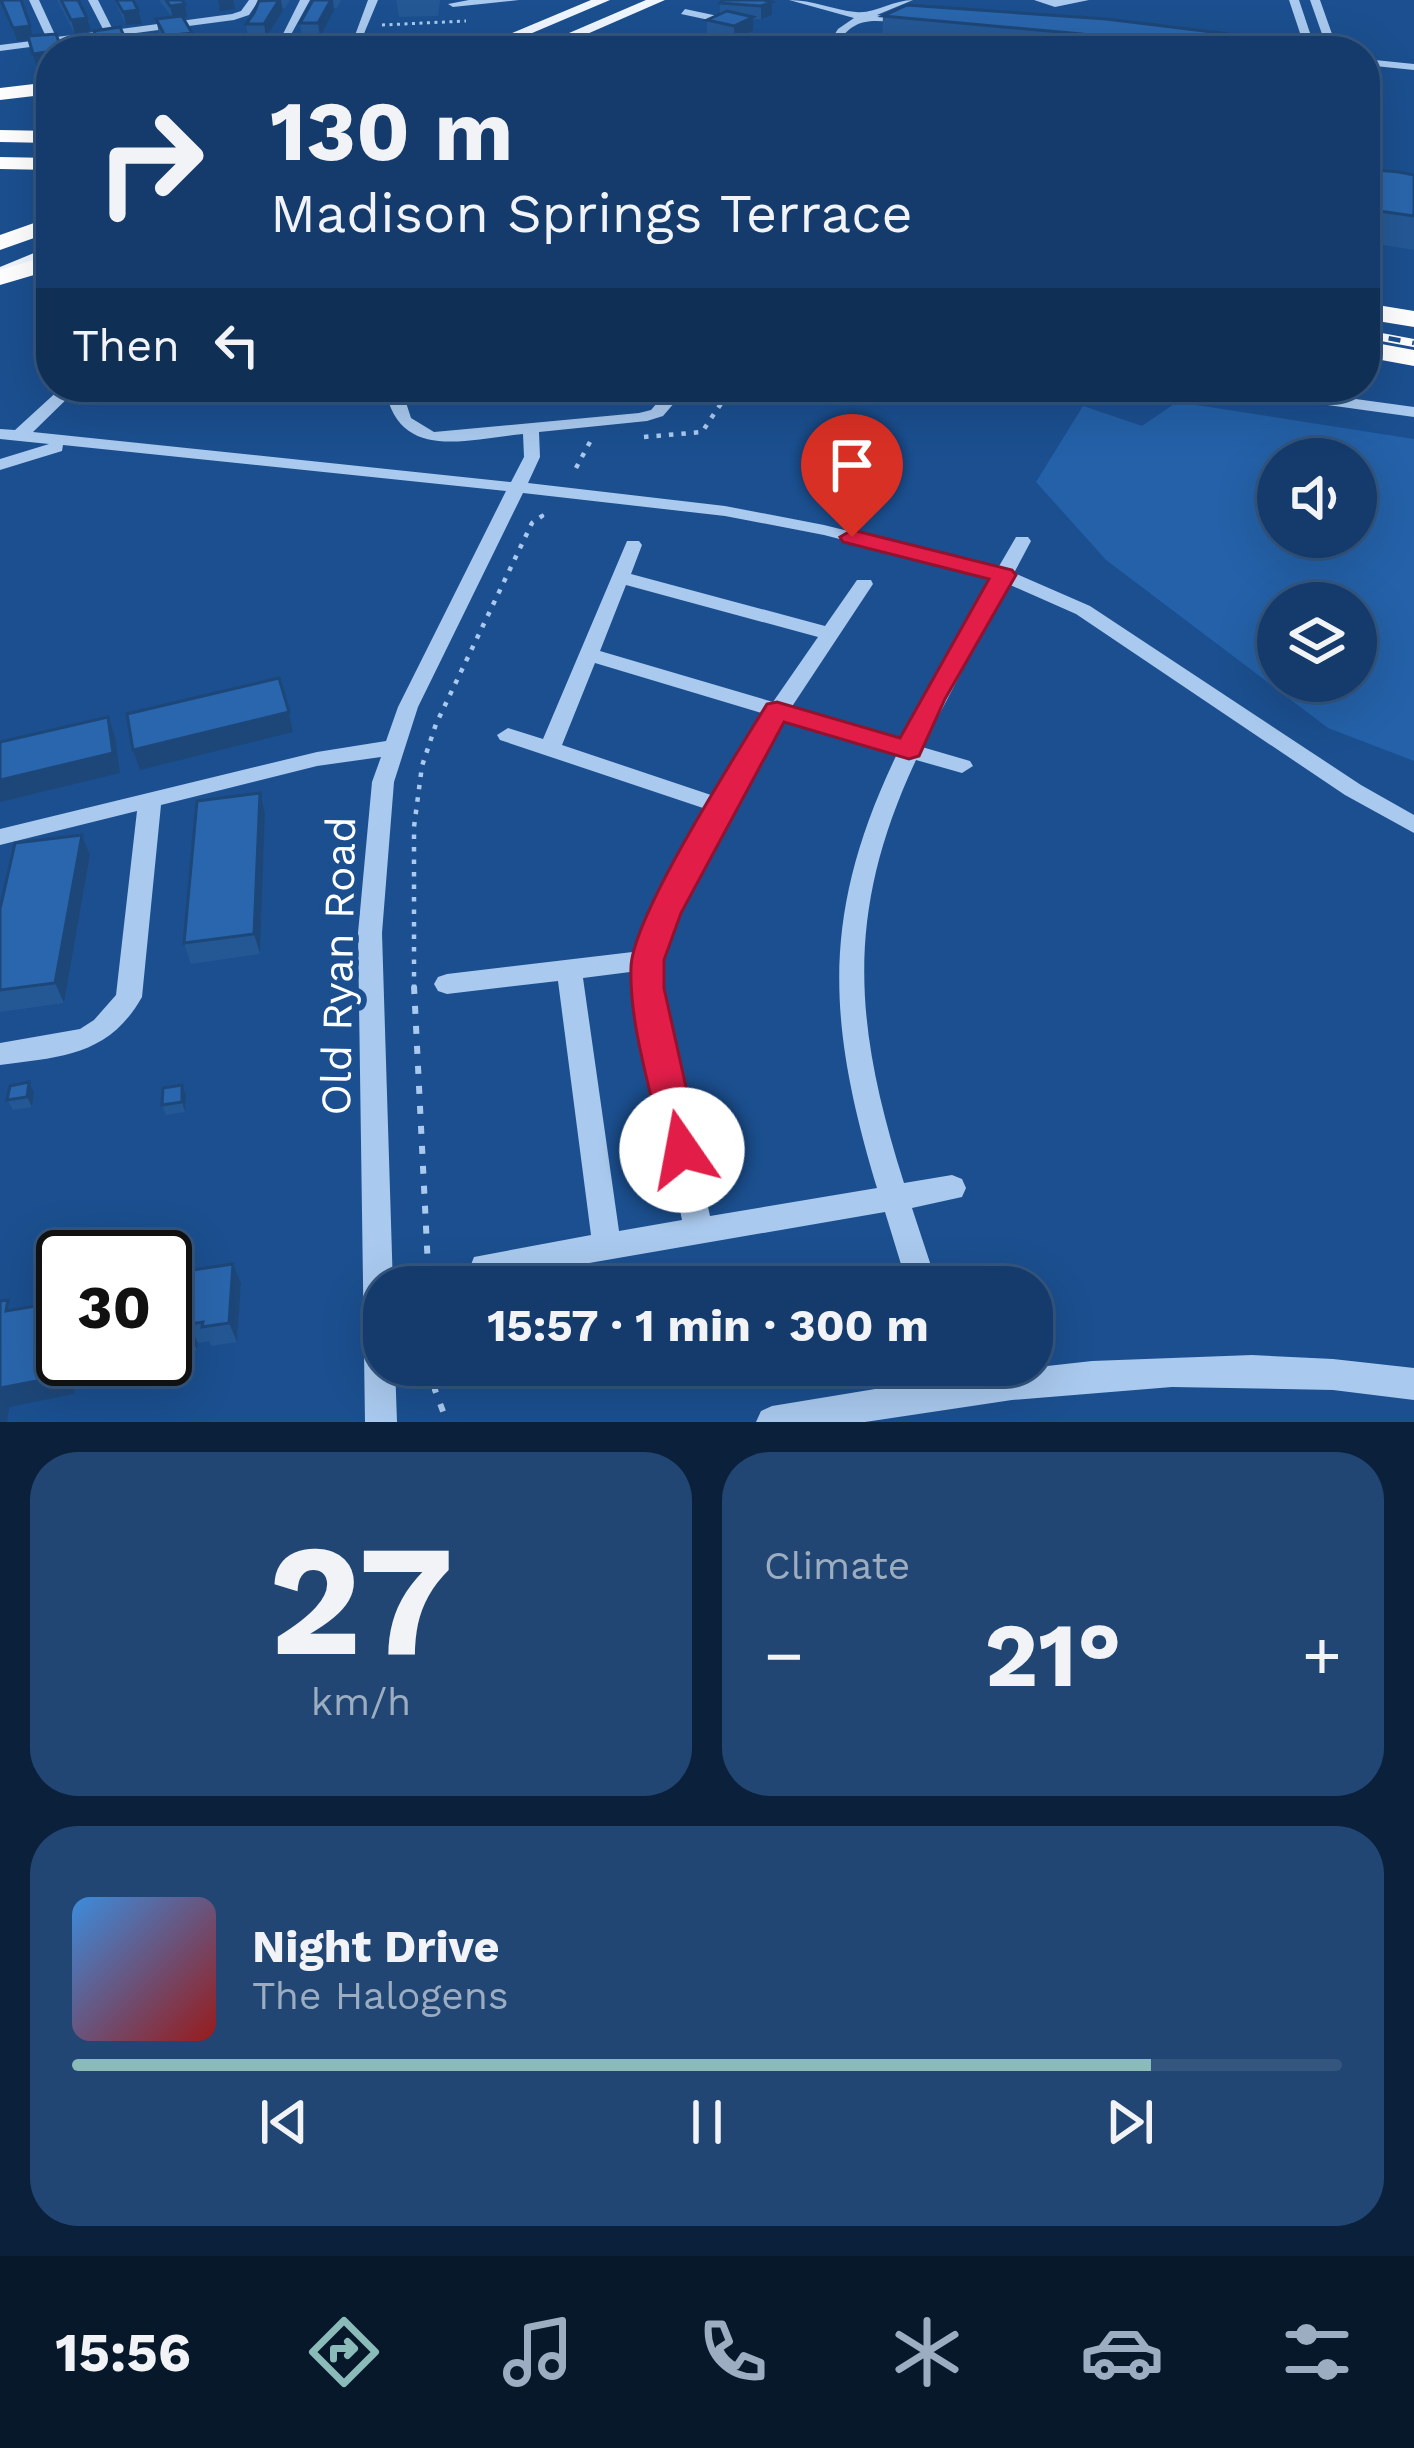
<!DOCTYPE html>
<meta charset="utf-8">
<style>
body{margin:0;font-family:"Work Sans",sans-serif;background:#214673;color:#f1f3f6;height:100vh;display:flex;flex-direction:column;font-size:45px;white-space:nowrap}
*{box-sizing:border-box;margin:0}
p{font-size:39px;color:#9dadc1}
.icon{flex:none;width:66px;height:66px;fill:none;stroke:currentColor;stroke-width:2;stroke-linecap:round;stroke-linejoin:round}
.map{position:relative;height:1422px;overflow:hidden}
.side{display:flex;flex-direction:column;gap:30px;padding:30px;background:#0b203b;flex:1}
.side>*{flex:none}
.top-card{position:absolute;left:36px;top:36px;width:1344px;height:366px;border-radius:48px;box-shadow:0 12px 48px #0002,0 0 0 3px #33557e;background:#143b6b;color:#f1f3f6;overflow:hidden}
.tools{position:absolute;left:1257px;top:438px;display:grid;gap:24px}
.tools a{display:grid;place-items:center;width:120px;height:120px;border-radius:50%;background:#143b6b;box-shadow:0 12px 48px #0002,0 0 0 3px #33557e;font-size:60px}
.speed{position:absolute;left:36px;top:1230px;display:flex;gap:24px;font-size:60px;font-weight:700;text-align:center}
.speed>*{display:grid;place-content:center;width:156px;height:156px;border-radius:50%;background:#143b6b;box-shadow:0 12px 48px #0002,0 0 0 3px #33557e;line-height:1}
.speed .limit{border:6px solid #111;border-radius:18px;background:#fff;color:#111}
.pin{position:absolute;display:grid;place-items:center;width:102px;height:102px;color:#fff;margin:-123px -51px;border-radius:50% 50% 50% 0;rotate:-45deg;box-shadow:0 0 12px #0007}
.pin .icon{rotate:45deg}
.me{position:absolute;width:132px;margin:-66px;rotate:348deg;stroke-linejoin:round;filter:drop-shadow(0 0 9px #0008)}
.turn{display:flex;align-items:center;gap:42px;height:252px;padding:0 36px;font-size:54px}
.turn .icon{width:156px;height:156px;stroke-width:2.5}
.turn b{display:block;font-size:84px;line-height:102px}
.then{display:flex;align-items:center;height:114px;padding:0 36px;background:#0003;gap:24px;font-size:45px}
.big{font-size:90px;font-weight:700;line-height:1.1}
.side .card{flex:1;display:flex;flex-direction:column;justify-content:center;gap:18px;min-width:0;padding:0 42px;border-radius:48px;background:#214673}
.side .dial{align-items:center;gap:0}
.dial b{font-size:156px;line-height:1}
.song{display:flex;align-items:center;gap:36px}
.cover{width:144px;height:144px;border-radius:18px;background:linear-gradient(135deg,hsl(210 70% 55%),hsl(0 70% 35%))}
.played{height:12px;border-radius:6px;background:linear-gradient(90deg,#8bbbb9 85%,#33557e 85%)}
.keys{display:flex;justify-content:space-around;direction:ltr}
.heat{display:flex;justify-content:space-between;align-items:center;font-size:66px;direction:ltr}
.side .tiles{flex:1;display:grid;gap:30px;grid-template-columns:1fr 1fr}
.card:last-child{grid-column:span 2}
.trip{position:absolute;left:363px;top:1266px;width:690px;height:120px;border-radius:48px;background:#143b6b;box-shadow:0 12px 48px #0002,0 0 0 3px #33557e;font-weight:700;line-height:120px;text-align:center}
.menu{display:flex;height:192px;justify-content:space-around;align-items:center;background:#08182b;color:#9dadc1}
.menu .icon{width:84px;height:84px}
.menu .selected{color:#8bbbb9}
.menu b{font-size:54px;color:#f1f3f6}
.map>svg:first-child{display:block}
</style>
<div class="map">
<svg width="1414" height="1422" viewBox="0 0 1414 1422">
<rect width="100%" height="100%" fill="#1b4f8f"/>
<path fill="#2461a8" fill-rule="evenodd" d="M1177,402L1414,439V761L1328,728L1106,560L1036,482L1083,406L1142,426ZM1278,459H1356V537H1278ZM1278,603H1356V681H1278Z"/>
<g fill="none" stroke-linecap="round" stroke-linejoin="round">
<path stroke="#a9c9ee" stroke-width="3" stroke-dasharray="3 4.5" stroke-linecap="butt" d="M382,25L466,21"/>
<path stroke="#a9c9ee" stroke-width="4.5" stroke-dasharray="4.5 8" stroke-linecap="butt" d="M644,437L702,432L732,387
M576,468L590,442
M414,989V827L422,766L436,724L532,523L542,516L539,513"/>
<path stroke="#a9c9ee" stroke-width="6" stroke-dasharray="8 12" stroke-linecap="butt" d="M414,986L429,1287
M433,1365L435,1390L447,1422"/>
<path fill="#a9c9ee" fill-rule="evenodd" d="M29,0H39L56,37L104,31L88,0H98L113,30L232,14L241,11L249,0H259L249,15L234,20L0,51V45L47,39Z
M300,0H310L288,40H280Z
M368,0H378L363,36L354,38Z
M469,0H519L453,7L448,4Z
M789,0C813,0 833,10 856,12C875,14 893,0 913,0L877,15L913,21L908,24C874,20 851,14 834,51H824L838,29L854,18Z
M1034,0H1089L1055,7Z
M1289,0H1299L1316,51H1306Z
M1310,0H1320L1338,51H1328Z
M685,9L737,20L742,23L737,26L681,14Z
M1365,59L1414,64V70L1365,65Z
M62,387H79L33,432L511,482L524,457L523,434C466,439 398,463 385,387H401L411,418L434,432L639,413L651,410L671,387H688L663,416L647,421L539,432L540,457L528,483L725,506L824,525L998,568L1016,537H1028L1031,541L1014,573L1090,606L1361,785L1414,815V833L1345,795L1076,614L1008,584L922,747L970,761L973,766L962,773L916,760C844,914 854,1025 904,1183L952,1175L962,1179L966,1188L962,1197L912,1208L938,1287H908L885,1212L485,1281L474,1277L470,1267L474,1257L591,1235L558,981L447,994L438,991L434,984L438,977L447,974L641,951L661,895L706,809L500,740L497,735L508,728L543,739L627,541H639L642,545L631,574L825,626L857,580H871L873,584L791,708L903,741L992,578L824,535L725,516L523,493L418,707L394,782L382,933L393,1287H384V1365H395L397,1422H365L358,933L372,782L381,757L317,766L161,805L142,997C109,1056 60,1057 0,1065V1043L80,1029L94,1020L116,995L137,811L0,845V829L317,752L386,741L398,707L506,491L63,445L62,451L0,470V459L49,444L0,439V429L15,430ZM626,585L818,637L773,702L600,651ZM595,663L765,714L714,796L562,745ZM783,719L897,754C820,914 827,1022 877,1188L710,1216L661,988L667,946L685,895L712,839ZM638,971L635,988L682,1220L619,1231L583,978Z
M1098,387H1114V390L1106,395L1100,393Z
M1226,387H1268L1414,407V417L1234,392Z
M1252,1355L1333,1359L1414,1368V1400L1333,1390L1172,1387L1012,1400L865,1422H756L761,1411L772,1406L936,1379L932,1365H964L967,1375L1092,1361Z"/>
<path fill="#f0f6ff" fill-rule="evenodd" d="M591,0H610L490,51H469Z
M646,0H665L548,51H527Z
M51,246V259L0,280V267Z"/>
<path fill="#fff" fill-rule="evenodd" d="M51,82V94L0,100V88Z
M0,130L51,131V143L0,142Z
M0,157L51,158V170L0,169Z
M51,217V232L0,250V235Z
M51,255V270L0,285V270Z
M1365,303L1414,311V327L1365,319Z
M1365,341L1414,350V366L1365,357Z"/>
<g stroke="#fff" stroke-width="8">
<path id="rail" d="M1365,334L1414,343"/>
</g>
<use href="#rail" stroke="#1b4f8f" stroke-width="4.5" stroke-dasharray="12" stroke-linecap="butt"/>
</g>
<path fill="#245895" d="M57,0H78L91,31L75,34Z
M114,0H133L142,24L126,25Z
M159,0H182L187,17L184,18L195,46L168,50L159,33L156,19L172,17Z
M264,0H290L285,8H283V11L266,38H248L246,24Z
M313,0H341L337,8H334L320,37H302L300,23Z
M396,0H440L438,16L399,17Z
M722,0H764L772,2V15L761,19H753V31L734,39L707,33V20L720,14V3Z
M883,16L1294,51H1044L882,36Z
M1365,169L1414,175V250L1365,242Z
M260,793L265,813L260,954L191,964L184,943Z
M82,835L90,855L64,1003L0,1012V909Z
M182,1085L186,1095L185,1112L166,1115L162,1105Z
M34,1093L32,1107L13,1110L7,1100Z
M172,1267L175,1272L241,1283L237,1342L211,1346L209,1341L198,1343L197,1350L175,1353L174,1361L137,1366L133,1359H165V1268Z"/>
<path fill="#1d4779" d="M218,0H233L235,9L220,11Z
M279,0H281L283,11L266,38L264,24Z
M331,0H333L334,10L320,37L318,23Z
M772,2V15L761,19V6Z
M185,4L187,17L173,19L170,6Z
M138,10L142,24L126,25L123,12Z
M753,17V31L734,39V26Z
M87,18L91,31L75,34L71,20Z
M30,26L34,40L17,41L13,28Z
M192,33L195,46L168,50L165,36Z
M732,44L731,51H719V47Z
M128,45L130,51H100V49Z
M51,51V66L37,68L33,54Z
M486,387H584L487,399Z
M289,712L293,732L140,770L133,750Z
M108,717L115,737L120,773L0,802V780Z
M260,793L265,813L260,954L254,934Z
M82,835L90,855L64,1003L55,983Z
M29,1082L34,1093L32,1107L27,1097Z
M182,1085L186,1095L185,1112L182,1102Z
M233,1264L241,1283L237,1342L229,1323Z
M189,1324L198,1343L197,1350L188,1331Z
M166,1334L175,1353L174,1361L165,1342Z
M65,1359H78L74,1394L9,1407L7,1422H0V1388Z"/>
<path fill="#2a66ad" stroke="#1d4779" stroke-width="3" d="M1,0H21L30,26L13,28Z
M61,0H78L87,18L71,20Z
M116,0H133L138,10L123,12Z
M166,0H182L185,4L170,6Z
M279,0L264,24H246L254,13L259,1Z
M313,0H331L318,23H300Z
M723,0H764L772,2L761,6L720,3Z
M907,5L1106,19L1295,42L1294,51H1062L1076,47L1082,34L883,16Z
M727,11L753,17L734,26L707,20Z
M182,16L192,33L165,36L156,19Z
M120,27L128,45L100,49L94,31Z
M56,34L62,50L33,54L28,36Z
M709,36L732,44L719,47L723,51H672L663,41Z
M1365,169L1399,172L1414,175V216L1365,209Z
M279,678L289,712L133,750L127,714Z
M108,717L113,753L0,780V742Z
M260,793L254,934L184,943L197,801Z
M82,835L55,983L0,990V909L15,843Z
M29,1082L27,1097L7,1100L10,1086Z
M182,1085V1102L162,1105L163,1088Z
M233,1264L229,1323L202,1327L203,1322L189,1324L188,1331L166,1334L165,1341V1268L172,1267V1273Z
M8,1300L6,1311L54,1303L53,1312L63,1310V1359H65L63,1376L0,1388V1301Z"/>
<path fill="#e11d48" stroke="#92132f" stroke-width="3" d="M852,530L1012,570L1016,575L945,699L919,756L909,759L784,722L681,913L664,960V988L700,1150L694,1161L682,1166L669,1161L663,1150C652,1092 629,1026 631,967C633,915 736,755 767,704L777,702L900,738L989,579L843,542L840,537Z"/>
<g text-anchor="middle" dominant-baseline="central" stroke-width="12" stroke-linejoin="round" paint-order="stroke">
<g font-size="42" fill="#fff" stroke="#1b4f8f">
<text transform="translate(338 966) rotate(-89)">Old Ryan Road</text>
</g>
</g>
</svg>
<div class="tools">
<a><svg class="icon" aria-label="sound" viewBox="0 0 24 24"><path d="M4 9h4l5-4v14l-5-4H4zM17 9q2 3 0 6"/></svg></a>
<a><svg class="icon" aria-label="layers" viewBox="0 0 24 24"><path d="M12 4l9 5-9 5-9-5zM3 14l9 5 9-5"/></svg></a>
</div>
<div class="speed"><div class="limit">30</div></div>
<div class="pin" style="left:852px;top:537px;background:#d93025"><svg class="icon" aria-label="arrive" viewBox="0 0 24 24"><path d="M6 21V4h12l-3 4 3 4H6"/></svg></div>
<svg class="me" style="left:682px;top:1150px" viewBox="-20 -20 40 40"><circle r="19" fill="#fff"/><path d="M0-13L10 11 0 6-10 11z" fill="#e11d48"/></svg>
<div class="trip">15:57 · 1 min · 300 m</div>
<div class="top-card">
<div class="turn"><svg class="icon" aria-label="right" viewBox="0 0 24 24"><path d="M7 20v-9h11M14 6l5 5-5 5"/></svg><div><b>130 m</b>Madison Springs Terrace</div></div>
<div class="then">Then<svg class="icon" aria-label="left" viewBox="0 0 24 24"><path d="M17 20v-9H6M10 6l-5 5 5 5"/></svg></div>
</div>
</div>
<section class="side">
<div class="tiles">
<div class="card dial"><b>27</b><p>km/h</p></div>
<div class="card"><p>Climate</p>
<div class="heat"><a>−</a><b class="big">21°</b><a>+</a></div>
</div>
<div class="card">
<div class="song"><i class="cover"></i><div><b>Night Drive</b><p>The Halogens</p></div></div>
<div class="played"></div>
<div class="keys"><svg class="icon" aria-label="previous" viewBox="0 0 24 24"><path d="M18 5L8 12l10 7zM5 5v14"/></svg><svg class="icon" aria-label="pause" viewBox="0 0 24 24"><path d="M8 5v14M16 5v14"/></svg><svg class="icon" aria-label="next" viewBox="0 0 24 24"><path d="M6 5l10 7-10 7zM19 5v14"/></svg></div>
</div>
</div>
</section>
<nav class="menu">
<b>15:56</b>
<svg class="icon selected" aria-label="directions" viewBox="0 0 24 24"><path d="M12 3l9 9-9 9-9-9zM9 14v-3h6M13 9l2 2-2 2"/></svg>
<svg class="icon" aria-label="music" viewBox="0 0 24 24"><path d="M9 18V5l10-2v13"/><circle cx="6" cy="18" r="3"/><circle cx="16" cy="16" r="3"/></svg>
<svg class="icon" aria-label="phone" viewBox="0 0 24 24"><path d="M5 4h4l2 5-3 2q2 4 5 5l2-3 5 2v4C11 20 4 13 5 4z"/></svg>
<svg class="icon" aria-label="climate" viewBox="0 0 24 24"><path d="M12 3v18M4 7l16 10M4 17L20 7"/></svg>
<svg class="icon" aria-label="car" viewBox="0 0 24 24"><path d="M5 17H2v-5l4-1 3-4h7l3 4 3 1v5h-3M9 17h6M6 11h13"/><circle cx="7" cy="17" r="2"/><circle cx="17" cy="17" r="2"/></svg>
<svg class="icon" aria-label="filters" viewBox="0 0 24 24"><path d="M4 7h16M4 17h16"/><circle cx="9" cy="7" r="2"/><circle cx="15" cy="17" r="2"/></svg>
</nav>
